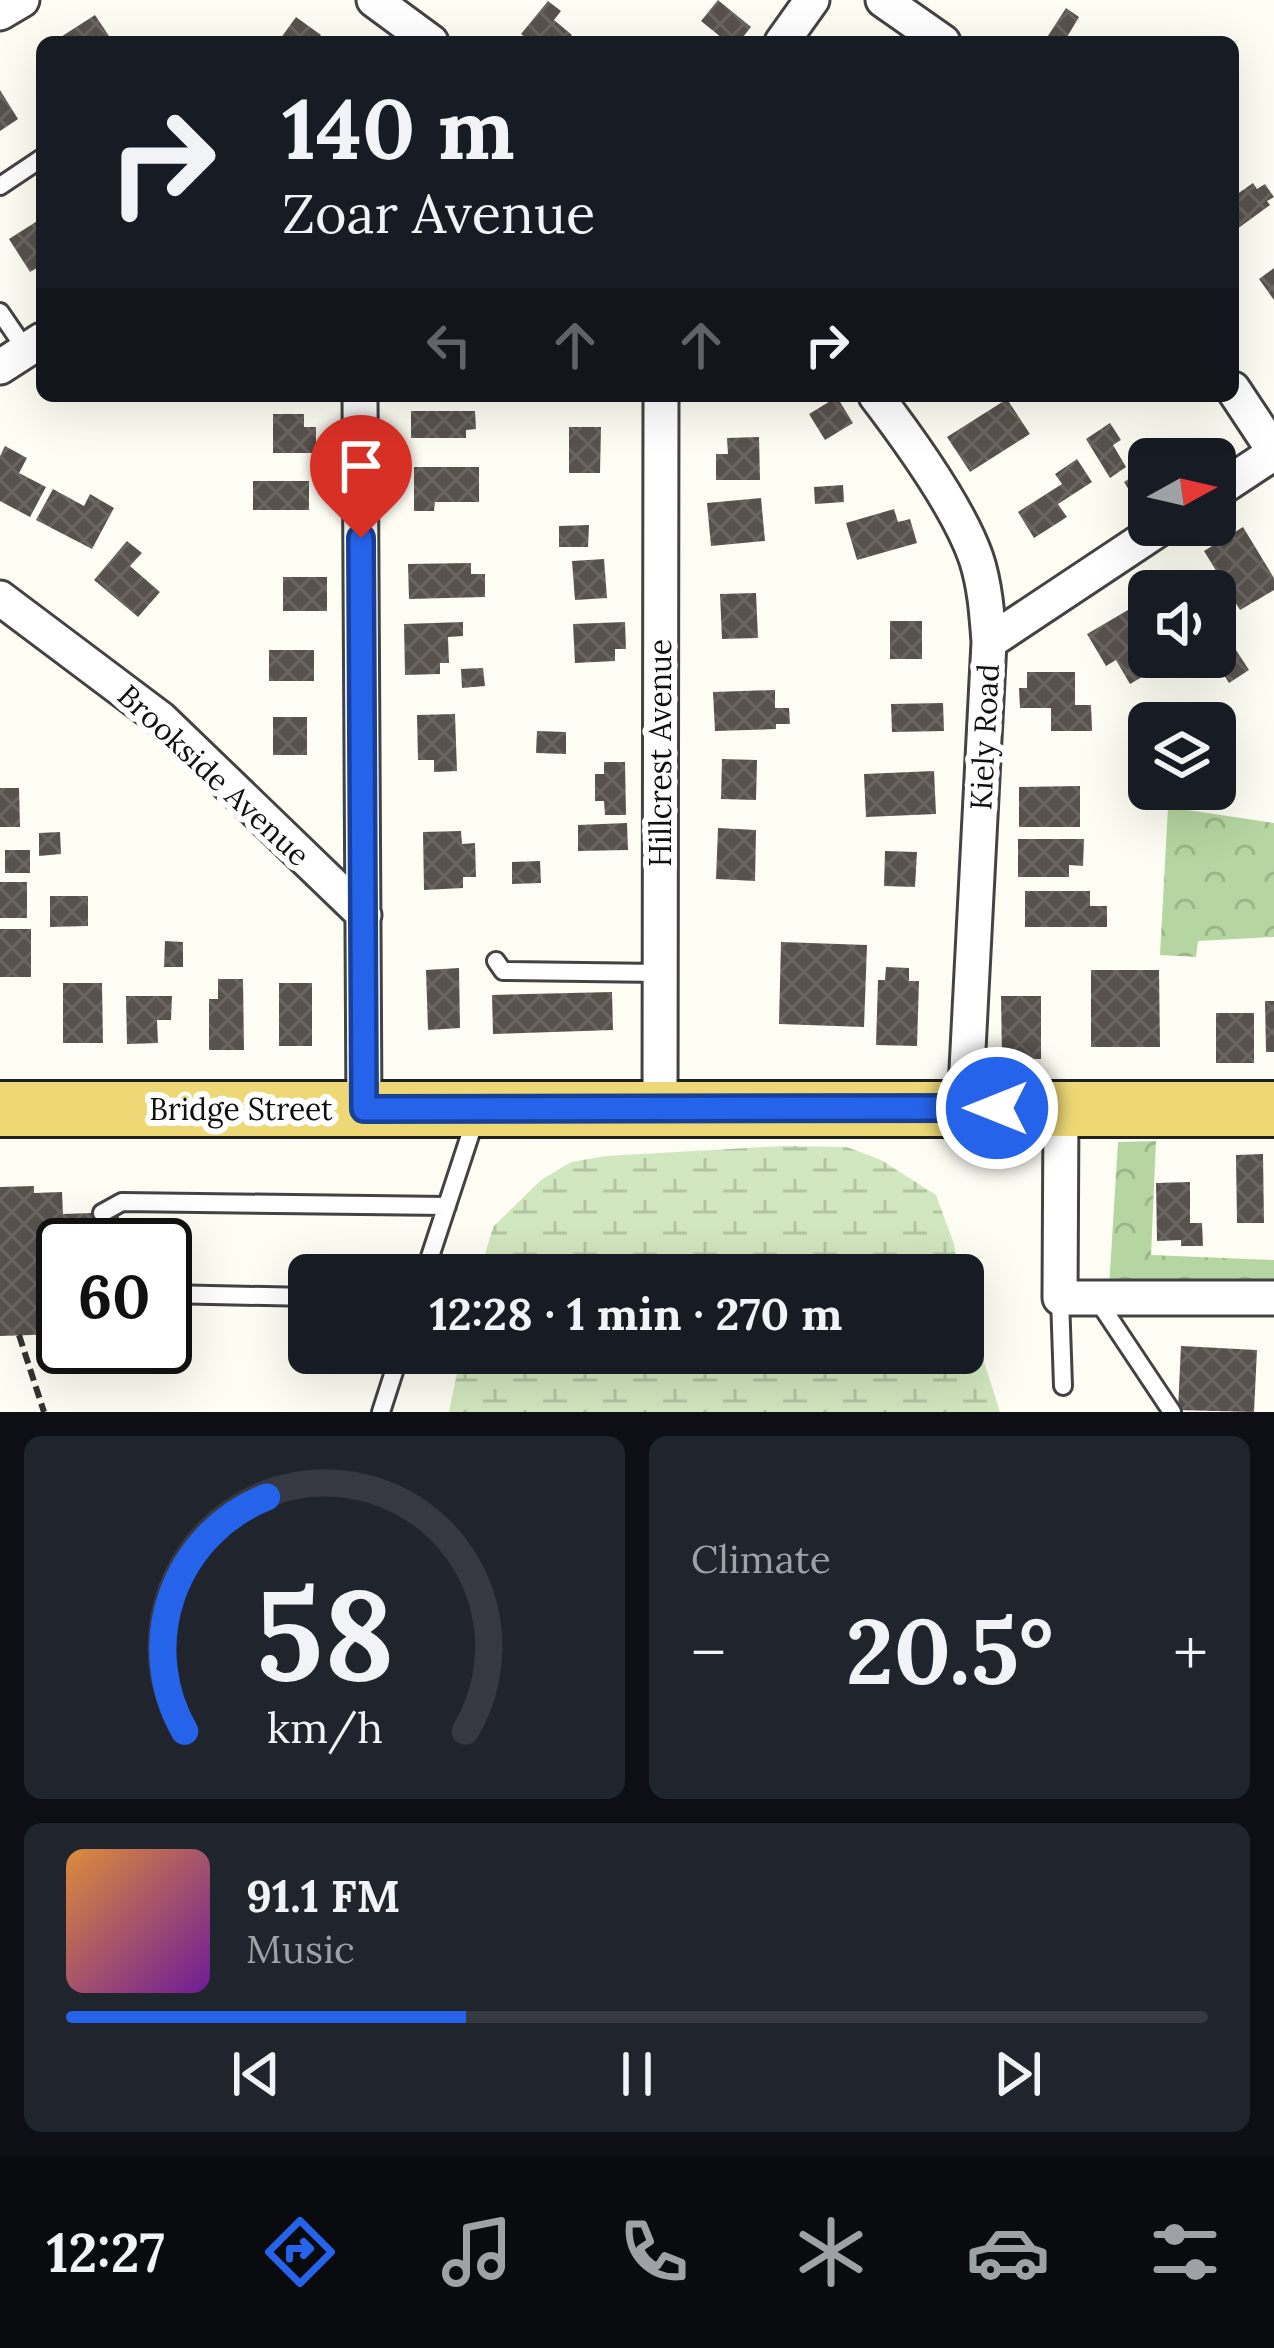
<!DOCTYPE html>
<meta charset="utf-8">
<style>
body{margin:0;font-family:Lora,serif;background:#20242c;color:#f1f3f6;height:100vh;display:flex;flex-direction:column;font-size:45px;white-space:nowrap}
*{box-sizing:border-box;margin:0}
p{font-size:39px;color:#9ea1a6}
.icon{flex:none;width:66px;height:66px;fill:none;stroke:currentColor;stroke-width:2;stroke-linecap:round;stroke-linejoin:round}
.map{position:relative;height:1412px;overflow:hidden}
.side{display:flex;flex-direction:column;gap:24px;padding:24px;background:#0d0f14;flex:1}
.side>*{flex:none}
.hud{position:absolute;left:36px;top:36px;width:1203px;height:366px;border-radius:18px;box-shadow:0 12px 48px #0002;background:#171b24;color:#f1f3f6;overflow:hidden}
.needle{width:78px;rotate:82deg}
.buttons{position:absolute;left:1128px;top:438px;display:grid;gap:24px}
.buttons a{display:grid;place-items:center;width:108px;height:108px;border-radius:18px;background:#171b24;box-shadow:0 12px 48px #0002;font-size:60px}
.speed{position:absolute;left:36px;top:1218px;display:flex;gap:24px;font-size:60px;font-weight:700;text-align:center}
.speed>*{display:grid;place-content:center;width:156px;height:156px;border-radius:50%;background:#171b24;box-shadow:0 12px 48px #0002;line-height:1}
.speed .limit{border:6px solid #111;border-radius:18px;background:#fff;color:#111}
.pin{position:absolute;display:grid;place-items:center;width:102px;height:102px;color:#fff;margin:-123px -51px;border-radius:50% 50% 50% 0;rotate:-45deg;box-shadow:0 0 12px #0007}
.pin .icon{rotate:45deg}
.me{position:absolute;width:132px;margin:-66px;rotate:270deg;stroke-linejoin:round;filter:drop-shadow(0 0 9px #0008)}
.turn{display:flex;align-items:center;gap:42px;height:252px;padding:0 48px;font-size:54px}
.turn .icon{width:156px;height:156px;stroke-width:2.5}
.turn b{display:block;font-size:84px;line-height:102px}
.lanes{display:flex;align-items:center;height:114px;padding:0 48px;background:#0003;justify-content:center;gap:60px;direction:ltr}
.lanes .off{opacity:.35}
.big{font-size:90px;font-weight:700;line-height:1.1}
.side .widget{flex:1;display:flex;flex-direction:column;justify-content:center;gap:18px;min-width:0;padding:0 42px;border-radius:18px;background:#20242c}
.side .dial{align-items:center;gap:0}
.dial svg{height:312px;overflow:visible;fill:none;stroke:#363941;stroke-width:7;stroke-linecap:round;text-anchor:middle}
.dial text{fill:#f1f3f6;stroke:none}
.song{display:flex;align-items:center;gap:36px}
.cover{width:144px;height:144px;border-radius:18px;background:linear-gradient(135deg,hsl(30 70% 55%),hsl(280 70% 35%))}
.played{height:12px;border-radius:6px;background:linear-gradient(90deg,#2563eb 35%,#363941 35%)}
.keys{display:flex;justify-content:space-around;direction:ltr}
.heat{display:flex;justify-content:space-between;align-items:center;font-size:66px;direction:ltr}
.side .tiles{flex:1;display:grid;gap:24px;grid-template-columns:1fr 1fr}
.widget:last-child{grid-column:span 2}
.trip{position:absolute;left:288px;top:1254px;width:696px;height:120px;border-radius:18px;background:#171b24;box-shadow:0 12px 48px #0002;font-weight:700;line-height:120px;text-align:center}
.dock{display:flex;height:192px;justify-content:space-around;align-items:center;background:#090b0e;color:#9ea1a6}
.dock .icon{width:84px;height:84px}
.dock .current{color:#2563eb}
.dock b{font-size:54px;color:#f1f3f6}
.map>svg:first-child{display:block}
</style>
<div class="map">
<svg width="1274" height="1412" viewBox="0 0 1274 1412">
<defs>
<pattern id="forest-crowns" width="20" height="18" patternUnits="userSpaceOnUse" patternTransform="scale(3)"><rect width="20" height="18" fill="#b5d6a0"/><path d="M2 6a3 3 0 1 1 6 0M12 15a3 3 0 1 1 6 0" fill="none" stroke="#9bb789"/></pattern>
<pattern id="wetland-marsh" width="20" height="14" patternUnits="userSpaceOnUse" patternTransform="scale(3)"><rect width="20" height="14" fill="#d1e7bf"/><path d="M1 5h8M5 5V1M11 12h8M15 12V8" fill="none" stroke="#b2c5a3"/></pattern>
<pattern id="building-cross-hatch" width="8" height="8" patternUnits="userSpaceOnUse" patternTransform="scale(3)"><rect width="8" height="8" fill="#58524d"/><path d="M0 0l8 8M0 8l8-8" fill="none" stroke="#6b6662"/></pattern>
</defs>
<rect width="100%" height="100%" fill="#fefdf4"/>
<path fill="url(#forest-crowns)" d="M1168,807L1274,823V937L1198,941L1196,957L1160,955Z
M1156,1141L1151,1255L1274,1260V1295L1109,1288L1118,1142Z"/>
<path fill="url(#wetland-marsh)" d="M784,1146L847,1147L881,1160L936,1195L954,1244L959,1275H479L493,1227L541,1180L571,1162L606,1156Z
M963,1296L1000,1412H449L461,1353H963Z"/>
<path fill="url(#building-cross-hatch)" d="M718,0L751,27L739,42H727L701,21Z
M548,1L561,11L554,20L572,35L566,42H531L521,34Z
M1066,8L1079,17L1067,37L1075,42H1044Z
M95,15L113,42H53Z
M296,17L321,35L317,42H278Z
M0,90L18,119L0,131Z
M1253,183L1257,189L1265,184L1274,197L1267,201L1270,205L1233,232V197Z
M42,218V265L30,272L9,239Z
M1274,268V300L1259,279Z
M837,397L853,423L825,440L809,414Z
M1007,399L1030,434L970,472L947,437Z
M411,411H475L476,429L466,430V438H411Z
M273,414H304V427H316V453H273Z
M1110,423L1121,440L1113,445L1126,467L1110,478L1086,439Z
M569,427H601L600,473H569Z
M759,437L760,480H716V454H728L727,438Z
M5,446L27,458L19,473L46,487L30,517L0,501V456Z
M1077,459L1092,482L1058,504L1067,517L1034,538L1018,512L1062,484L1055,474Z
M414,467H479V502H435L434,511H414Z
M1138,473L1149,491V503L1140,508L1124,482Z
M253,481H309V510H253Z
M843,485L844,502L815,504L814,487Z
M53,489L84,506L90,494L114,508L92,549L36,520Z
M761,498L765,541L711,546L707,503Z
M894,509L898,522L910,519L917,543L857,560L846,523Z
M589,525L588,547H559V526Z
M1243,527L1274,578V590L1240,610L1204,551Z
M127,541L142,553L130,566L160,592L138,617L94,580Z
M604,559L607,598L575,600L572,561Z
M471,563V574H485V597L409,599L408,564Z
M283,577H327V611H283Z
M756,593L758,638L722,639L720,594Z
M1128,610L1149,646V657H1156L1161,666L1130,684L1116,660L1106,666L1087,634Z
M890,621H922V659H890Z
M463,622V636L448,637L449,663H440V674L405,675L404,624Z
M625,622L626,649H615V661L575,663L573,624Z
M269,650H314V681H269Z
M1236,650L1249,670L1229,683L1216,662Z
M483,668L485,686L462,688L461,669Z
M1027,672H1075V705H1091L1092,731H1051V708H1020L1019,688H1027Z
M775,690V708H789L790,724H776V729L715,731L713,692Z
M943,703L944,731L892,732L891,704Z
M455,714L457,771L434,772V760H418L417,715Z
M273,717H307V755H273Z
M537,731L566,732V754L536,753Z
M722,759L757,760L756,800L721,799Z
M604,762H625L626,815H605L604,801H595V774H604Z
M934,771L936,814L866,817L864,774Z
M1080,786V827H1019V787Z
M0,788H19L20,827H0Z
M627,823L628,850L578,851V825Z
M718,828L756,830L755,881L716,879Z
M461,831L462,844L475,843L476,877H463V888L424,890L423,832Z
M60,832L61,854L39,856V833Z
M1018,839H1084L1083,866L1069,865V877H1018Z
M5,850H30V873H5Z
M885,851L917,852L915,887L884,886Z
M540,861L541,883L512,884V862Z
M0,882H27V918H0Z
M1025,891H1090V906H1107V927H1025Z
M50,896H88V926L50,927Z
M0,929H31V977H0Z
M165,941L183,942V967H164Z
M781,942L867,945L864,1027L779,1024Z
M886,967L909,968V981H919L917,1046L876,1045L878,980H885Z
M459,968L460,1028L428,1030L426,970Z
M1091,970H1159L1160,1047H1091Z
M218,979H243L244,1050H209V999H218Z
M63,983H102L103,1043H63Z
M279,983H312V1046H279Z
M612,992L613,1030L493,1034L492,995Z
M126,996H172L171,1020H157L158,1043L127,1044Z
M1001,996H1041V1059H1002Z
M1265,1001H1274V1052H1266Z
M1216,1013H1254V1063H1216Z
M1263,1154L1264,1223H1237L1236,1155Z
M1190,1182V1223H1202L1203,1246H1181V1240L1157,1241L1156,1183Z
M34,1186V1193L62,1192L63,1214L119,1212V1245H63V1334L0,1336V1187Z
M1181,1346L1257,1350L1254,1412L1178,1410Z"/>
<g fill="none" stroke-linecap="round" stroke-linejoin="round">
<g stroke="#434343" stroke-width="22">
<path id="lane" d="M0,186L42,158
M0,312L26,350
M496,961L503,971L660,973
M102,1213L122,1202L447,1206
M424,1275L477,1114
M165,1294L309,1297
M1060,1298L1063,1386
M1096,1298L1172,1412
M381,1412L400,1353"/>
</g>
<g stroke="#434343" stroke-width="39">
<path id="street" d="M374,0L431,42
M883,0L943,42
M0,13L22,0
M782,42L812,0
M0,367L42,340
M1233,389L1274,451
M360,396L364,1109
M876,396C908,438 959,509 976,558C985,585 987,614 989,642L965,1108
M1215,492L1274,453
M0,598L161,719L364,915
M989,642L1165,525
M1061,1109L1060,1298H1274
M660,1111L661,396"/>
</g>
<g stroke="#212121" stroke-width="60">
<path id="primary" d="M0,1109H1274"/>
</g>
<path stroke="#323232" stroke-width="6" stroke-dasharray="12 6" stroke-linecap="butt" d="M19,1335L44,1412"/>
<use href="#lane" stroke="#fff" stroke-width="16"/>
<use href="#street" stroke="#fff" stroke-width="33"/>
<use href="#primary" stroke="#eed875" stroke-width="54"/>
</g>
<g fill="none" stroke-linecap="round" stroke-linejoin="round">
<g stroke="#184099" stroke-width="30">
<path id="route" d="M361,538L364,1109L997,1108"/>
</g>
<use href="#route" stroke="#2563eb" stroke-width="21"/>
</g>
<g text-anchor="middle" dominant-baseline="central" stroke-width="12" stroke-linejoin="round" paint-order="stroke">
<g font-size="30" fill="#101010" stroke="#fff">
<text transform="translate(984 737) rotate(-87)">Kiely Road</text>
<text transform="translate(660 753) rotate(-90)">Hillcrest Avenue</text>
<text transform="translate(214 775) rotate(43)">Brookside Avenue</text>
<text x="241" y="1109">Bridge Street</text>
</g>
</g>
</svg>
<div class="buttons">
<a><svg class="needle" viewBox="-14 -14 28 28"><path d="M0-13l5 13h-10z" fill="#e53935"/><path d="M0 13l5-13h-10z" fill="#9ea1a6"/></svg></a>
<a><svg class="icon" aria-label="sound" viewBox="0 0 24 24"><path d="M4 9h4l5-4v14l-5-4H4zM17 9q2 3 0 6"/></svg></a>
<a><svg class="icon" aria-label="layers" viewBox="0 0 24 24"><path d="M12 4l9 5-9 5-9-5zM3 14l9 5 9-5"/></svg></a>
</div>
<div class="speed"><div class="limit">60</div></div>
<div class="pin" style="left:361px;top:538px;background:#d93025"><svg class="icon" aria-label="arrive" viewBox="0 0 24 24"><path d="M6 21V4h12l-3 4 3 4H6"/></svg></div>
<svg class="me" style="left:997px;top:1108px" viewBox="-20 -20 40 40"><circle r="17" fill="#2563eb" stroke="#fff" stroke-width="3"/><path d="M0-11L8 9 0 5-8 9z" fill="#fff"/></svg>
<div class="trip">12:28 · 1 min · 270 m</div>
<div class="hud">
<div class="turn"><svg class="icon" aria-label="right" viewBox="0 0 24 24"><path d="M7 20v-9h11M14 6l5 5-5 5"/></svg><div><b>140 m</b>Zoar Avenue</div></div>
<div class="lanes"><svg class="icon off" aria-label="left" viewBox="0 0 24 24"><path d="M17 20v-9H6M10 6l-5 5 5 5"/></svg><svg class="icon off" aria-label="ahead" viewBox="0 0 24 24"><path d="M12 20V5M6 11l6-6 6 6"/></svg><svg class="icon off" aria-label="ahead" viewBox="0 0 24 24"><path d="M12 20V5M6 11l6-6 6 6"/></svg><svg class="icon" aria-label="right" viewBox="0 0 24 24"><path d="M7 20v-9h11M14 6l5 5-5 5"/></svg></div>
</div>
</div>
<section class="side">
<div class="tiles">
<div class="widget dial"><svg viewBox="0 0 100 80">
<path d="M14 69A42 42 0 1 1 86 69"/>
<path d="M14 69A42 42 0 0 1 35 9" stroke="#2563eb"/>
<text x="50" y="56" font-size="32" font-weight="700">58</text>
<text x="50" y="72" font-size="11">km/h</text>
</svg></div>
<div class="widget"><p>Climate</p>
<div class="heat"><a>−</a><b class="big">20.5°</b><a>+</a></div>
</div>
<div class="widget">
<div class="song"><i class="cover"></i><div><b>91.1 FM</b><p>Music</p></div></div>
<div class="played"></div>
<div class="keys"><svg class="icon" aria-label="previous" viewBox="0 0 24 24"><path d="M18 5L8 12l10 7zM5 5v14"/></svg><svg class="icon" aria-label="pause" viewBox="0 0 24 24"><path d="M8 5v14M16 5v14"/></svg><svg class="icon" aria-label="next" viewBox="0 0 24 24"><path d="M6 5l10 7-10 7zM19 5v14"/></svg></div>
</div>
</div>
</section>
<nav class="dock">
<b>12:27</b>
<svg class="icon current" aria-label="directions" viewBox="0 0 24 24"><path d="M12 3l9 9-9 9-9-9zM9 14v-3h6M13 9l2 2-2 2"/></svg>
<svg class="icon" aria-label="music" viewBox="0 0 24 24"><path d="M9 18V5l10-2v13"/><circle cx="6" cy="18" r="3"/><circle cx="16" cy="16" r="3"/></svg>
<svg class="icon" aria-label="phone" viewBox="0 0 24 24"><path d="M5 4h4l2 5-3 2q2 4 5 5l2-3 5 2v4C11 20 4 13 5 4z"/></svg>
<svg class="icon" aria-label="climate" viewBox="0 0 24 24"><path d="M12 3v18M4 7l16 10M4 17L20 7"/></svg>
<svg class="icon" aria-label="car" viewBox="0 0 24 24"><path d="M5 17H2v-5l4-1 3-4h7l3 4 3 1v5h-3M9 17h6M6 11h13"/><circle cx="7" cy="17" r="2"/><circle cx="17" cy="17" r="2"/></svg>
<svg class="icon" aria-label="filters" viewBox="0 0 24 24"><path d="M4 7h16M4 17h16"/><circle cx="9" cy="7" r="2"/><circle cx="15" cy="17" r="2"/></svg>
</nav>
